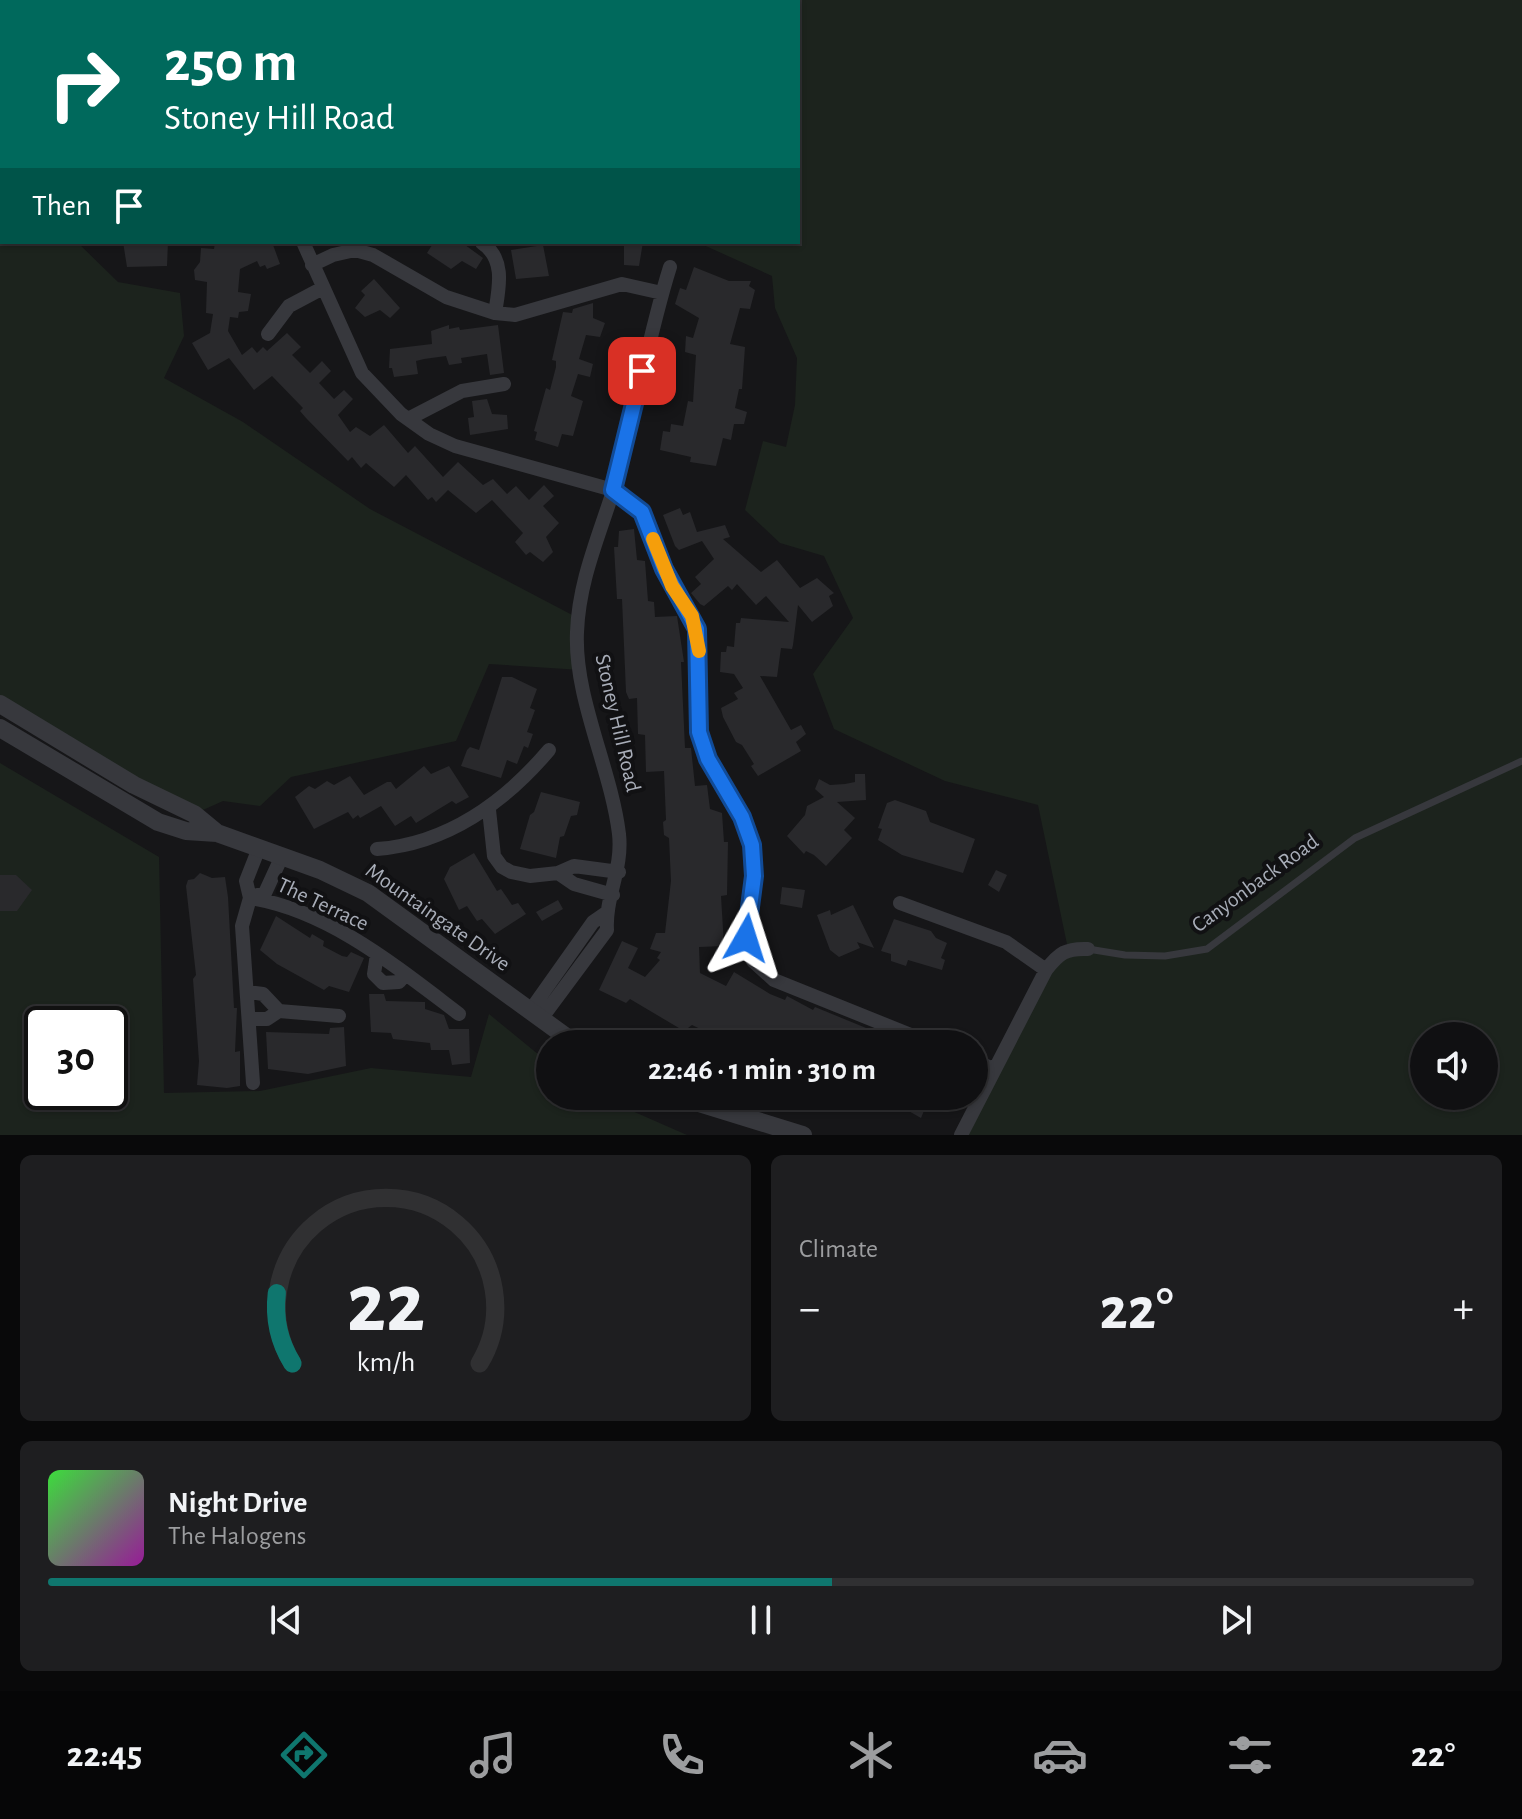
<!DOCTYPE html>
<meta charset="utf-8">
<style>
body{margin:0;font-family:"Alegreya Sans",sans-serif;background:#1e1e20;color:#f1f3f6;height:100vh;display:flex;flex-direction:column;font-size:30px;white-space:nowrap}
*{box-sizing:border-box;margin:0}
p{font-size:26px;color:#9c9d9f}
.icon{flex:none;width:44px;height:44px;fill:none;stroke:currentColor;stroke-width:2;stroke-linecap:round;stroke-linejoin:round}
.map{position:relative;height:1135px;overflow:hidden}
.sheet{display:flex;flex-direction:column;gap:20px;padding:20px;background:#09090a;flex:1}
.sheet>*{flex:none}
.guide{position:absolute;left:0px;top:0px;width:800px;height:244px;box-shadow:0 2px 6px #0004,0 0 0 2px #303032;background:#00695c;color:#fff;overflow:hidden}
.buttons{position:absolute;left:1410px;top:1022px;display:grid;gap:16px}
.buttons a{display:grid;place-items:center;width:88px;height:88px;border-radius:50%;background:#101012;box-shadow:0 2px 6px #0004,0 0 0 2px #303032;font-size:40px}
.speed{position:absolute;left:24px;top:1006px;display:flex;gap:16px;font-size:40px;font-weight:700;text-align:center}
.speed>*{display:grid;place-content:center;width:104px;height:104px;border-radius:50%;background:#101012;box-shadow:0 2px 6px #0004,0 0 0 2px #303032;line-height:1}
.speed .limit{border:4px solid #111;border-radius:12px;background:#fff;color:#111}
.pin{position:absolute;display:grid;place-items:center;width:68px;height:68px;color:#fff;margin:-34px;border-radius:16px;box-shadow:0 4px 12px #0006}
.me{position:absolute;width:88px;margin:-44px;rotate:6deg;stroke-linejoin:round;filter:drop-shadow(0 0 6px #0008)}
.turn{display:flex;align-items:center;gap:28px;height:168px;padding:0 32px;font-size:36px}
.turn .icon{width:104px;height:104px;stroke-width:2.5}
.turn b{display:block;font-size:56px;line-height:68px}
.then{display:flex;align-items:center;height:76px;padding:0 32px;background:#0003;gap:16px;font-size:30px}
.big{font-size:60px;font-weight:600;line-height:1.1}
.sheet .widget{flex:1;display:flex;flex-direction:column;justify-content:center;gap:12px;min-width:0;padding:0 28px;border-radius:12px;background:#1e1e20}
.sheet .dial{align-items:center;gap:0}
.dial svg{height:208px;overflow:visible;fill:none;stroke:#303032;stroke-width:7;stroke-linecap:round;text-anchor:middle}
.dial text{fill:#f1f3f6;stroke:none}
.song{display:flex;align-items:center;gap:24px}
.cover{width:96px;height:96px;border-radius:12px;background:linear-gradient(135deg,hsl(120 70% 55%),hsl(300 70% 35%))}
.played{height:8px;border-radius:4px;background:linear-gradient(90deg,#0f766e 55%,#303032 55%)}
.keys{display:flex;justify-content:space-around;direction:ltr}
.heat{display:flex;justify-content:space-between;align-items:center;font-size:44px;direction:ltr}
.sheet .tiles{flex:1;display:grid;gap:20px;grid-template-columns:1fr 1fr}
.widget:last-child{grid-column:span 2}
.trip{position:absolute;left:536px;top:1030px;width:452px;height:80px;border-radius:40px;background:#101012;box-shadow:0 2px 6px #0004,0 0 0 2px #303032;font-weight:600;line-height:80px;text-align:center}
.dock{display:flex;height:128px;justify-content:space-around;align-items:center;background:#060607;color:#9c9d9f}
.dock .icon{width:56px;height:56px}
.dock .current{color:#0f766e}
.dock b{font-size:36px;color:#f1f3f6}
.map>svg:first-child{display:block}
</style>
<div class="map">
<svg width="1522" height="1135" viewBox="0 0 1522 1135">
<rect width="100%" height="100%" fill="#161618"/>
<path fill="#1c231d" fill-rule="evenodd" d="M268,0H1522V1135H961L1046,970L1068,949L1038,805L945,781L834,729L813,674L853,618L824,556L780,543L745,510L763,441L786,447L795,405L797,358L775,308L772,276L697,242H798V2ZM1424,1036H1484V1096H1424Z
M0,111L2,242H77L118,282L180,293L184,336L164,378L243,422L370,509L578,618L581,670L489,664L456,741L291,777L260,806L223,801L194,814L0,704Z
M0,763L159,857L164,1093L260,1091L371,1068L471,1077L489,1014L550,1064V1096H598L687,1135H0ZM42,1024H110V1092H42Z"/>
<path fill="#29292c" d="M123,242H168L167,266L127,267Z
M215,242H272L280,264L267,269L265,265L260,267L257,261L240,269L238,292L251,294L248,311L239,312L238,318L230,317L228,331L242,355L252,347L257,353L263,347L267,351L287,333L301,347L292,355L310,373L322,361L331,371L319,383L334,399L344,390L353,399L338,415L350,432L356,427L370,436L384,425L408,453L415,446L443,477L458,462L483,485L493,479L507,494L516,486L529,500L544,485L554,496L543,506L559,523L546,537L553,552L543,562L530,552L526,555L515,542L523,533L492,500L476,513L448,490L436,502L432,497L428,500L406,475L394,487L366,463L361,468L352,457L348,461L306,418L300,411L303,408L272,376L254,390L229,358L208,370L192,343L210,333L213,314L206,313L207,282L195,280L194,270L200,262L201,248L214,249Z
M434,242H461L483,258L476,269L462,261L451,269L427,253Z
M624,242H643L639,266L624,265Z
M543,245L549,276L516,279L511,250Z
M694,267L729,281H751L749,286L755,290L750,309L740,308L730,344L745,347L742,389H739L735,408L747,412L744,424H734L731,440L723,438L716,466L690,462L691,457L660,450L663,431L670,432L671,424L683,426L688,401L693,402L696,355L685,352L686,336L693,338L699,318L675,304L680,288L686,290Z
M374,279L400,308L390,318L380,310L365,317L355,308L365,295L361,291Z
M593,303V318L605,323L600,337L586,335L579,359L593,364L590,377L578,374L571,396L583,401L573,436L562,434L558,447L535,440L537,432L534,431L546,388L550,390L556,367V361L552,360L563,312L572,313L573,309Z
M449,325V329L459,327L460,330L498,325L504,373L490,375L487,354L461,358L462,363L449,365L446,356L424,359L416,361L418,374L394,377L392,368H389L390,349L432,344L431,331Z
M487,399L492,414L507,415L508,429L470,435L468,418L474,417L472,401Z
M680,508L683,515L690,512L697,532L725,525L730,537L723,539L761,572L777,560L800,588L817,578L834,593L829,596L833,606L812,622L798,605L793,645L792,649L781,648L777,677L760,676L791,730L801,725L806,734L796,742L801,751L758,776L751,766L754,764L742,745L736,742L723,717L721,708L738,699L734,693L743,688L734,674L720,672L721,652H726L727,646L734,647L736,623H740L741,618L789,622L766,596L756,605L737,584L732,590L728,586L704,606L700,604L691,593L701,584L695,577L714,559L702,541L679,550L675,546L663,515Z
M634,529L637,560L645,561L648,601L654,602L655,617L677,616L684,662H681L685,748H691L695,786L707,785L710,809L722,813L724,842H728L727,895L721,896L724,946L699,947L700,973L726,986L734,972L770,994L785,1000L787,996L813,1010L815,1007L905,1044H868L858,1039L855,1044H744L722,1033L719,1037L715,1036L692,1025L684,1031L630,999L626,1003L599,990L622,941L638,948L628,968L645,977L660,960L657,958L661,952L650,949L656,933H665L671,881L669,838L664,835L663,822L666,820L664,771L646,772L645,735L638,734L637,698L629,699L626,692L622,599H617L614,547H618L619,531Z
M502,677H512L537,689L530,708L535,710L527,732L533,734L528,748L524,746L517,764L507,760L501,778L461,766L467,750L470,747L479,750Z
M424,766L431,774L449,766L469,797L456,804L452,801L416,823L411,816L395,826L381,806L360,818L358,815L353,819L348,812L314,829L295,797L309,786L315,789L327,781L334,785L350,776L364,795L387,782H391L396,789Z
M855,774H865L866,800L837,802L855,818L844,830L852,838L826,866L814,855L806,851L804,854L787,836L805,815L807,806L824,797L815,789L819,779L830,785L845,784L855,782Z
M541,792L580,802L577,815L571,816L564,836L560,837L556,858L520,849L530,815L534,812Z
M895,800L926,811L930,822L975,839L963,873L902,855L878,840L882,829L878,828L887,803Z
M474,853L497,891L501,889L512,905L518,903L526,914L495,934L482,919L477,921L467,906L459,910L444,879L450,867Z
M996,870L1007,875L999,892L988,885Z
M200,873L212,878L225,877L228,897L234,1008H237L235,1052L240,1051V1086L227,1088L197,1085L199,1061L193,979L196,975L186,886L188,880L194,879Z
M0,875H16L32,890L17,911H0Z
M782,887L805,890L802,908L780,904Z
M558,900L563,909L542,921L536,912Z
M853,905L874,948L857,942L860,948L839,957L830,950L817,915L830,910L831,915Z
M276,916L310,938L312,934L324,941L323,946L342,956L347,957L351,952L364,958L349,992L329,986L324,990L277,964L260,950Z
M894,919L931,931L936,938L947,943L941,958L945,960L942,970L908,960L906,966L891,961V954L881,951Z
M369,994H384L386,1001L425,1002V1009L444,1015L449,1029H469L470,1063L452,1065L449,1050H431L430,1043L393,1039L391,1033L371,1032Z
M344,1027L346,1066L308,1074L268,1069L266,1032L329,1034L330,1028Z
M882,1096H930L921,1118Z"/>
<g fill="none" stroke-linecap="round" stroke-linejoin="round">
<path stroke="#37383d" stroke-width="7" d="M1088,949L1125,955L1165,956L1207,949L1355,838L1522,761"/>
<path stroke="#37383d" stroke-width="14" d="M0,16L2,10
M0,59H2
M303,242L362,373L401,414L429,434L455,446L613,490L642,512L664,569L697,629L699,732L708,759L749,833L754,862L746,928L748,949L753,961L774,980L933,1044
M482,243C506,259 499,288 495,313
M312,265L333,255L355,250L373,255L446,297L495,313L515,315L622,284L662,293
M268,334L289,306L321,289
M408,419L462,391L504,384
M489,810L494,856L502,867L511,872L530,876L558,873L574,866L619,872
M377,849C447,844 505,802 549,750
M558,873L574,884L613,895
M250,897L265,893L282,856
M250,898C328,910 397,967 459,1014
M900,903L1006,942L1046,970
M377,954L374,974L383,983L399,982L406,974
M249,992L263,994L279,1011L339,1016
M530,1011L593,922L606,913
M251,1019H267L279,1011
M541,1019L607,930C605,897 623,869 619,834C611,768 574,698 577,632C579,581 598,539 613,491C635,417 647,340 670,267
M974,1061L994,1069
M253,1083L242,926L250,898L246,881L259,848
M961,1135L1046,970C1059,953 1066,948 1088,949"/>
<path stroke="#37383d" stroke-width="18" d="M0,704L134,785L194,814L217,833
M0,728L158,822L186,831L217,833L320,870L368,893L576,1044
M676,1096L803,1135"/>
</g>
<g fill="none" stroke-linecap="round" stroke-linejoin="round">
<g stroke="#114b97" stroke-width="20">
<path id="route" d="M642,371L613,490L642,512L664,569L697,629L699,732L708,759L742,817L752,845L754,876L746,938"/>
</g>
<use href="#route" stroke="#1a73e8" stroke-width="14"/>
<path stroke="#f59e0b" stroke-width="14" d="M653,539L672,586L692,616L699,651"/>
</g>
<g text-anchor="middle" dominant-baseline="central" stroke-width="8" stroke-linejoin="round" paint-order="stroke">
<g font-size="22" fill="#a8adb8" stroke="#111113">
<text transform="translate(618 723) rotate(77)">Stoney Hill Road</text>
<text transform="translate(1255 883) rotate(-36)">Canyonback Road</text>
<text transform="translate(323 904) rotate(25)">The Terrace</text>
<text transform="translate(438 917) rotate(35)">Mountaingate Drive</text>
</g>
</g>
</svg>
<div class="buttons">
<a><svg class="icon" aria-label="sound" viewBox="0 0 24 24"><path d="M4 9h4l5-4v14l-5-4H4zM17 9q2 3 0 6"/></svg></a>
</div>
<div class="speed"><div class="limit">30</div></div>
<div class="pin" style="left:642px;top:371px;background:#d93025"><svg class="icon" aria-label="arrive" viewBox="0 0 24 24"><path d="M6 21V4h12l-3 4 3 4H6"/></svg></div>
<svg class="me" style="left:746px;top:938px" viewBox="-20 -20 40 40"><path d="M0-17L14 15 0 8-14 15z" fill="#1a73e8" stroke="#fff" stroke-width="4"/></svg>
<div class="trip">22:46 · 1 min · 310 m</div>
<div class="guide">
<div class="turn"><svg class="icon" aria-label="right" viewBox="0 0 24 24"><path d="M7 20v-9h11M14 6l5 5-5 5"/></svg><div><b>250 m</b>Stoney Hill Road</div></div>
<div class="then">Then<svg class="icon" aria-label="arrive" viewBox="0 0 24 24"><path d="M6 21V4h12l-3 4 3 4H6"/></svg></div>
</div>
</div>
<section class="sheet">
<div class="tiles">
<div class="widget dial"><svg viewBox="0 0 100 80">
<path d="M14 69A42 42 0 1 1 86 69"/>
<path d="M14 69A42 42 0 0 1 8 42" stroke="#0f766e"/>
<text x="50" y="56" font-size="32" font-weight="700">22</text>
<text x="50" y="72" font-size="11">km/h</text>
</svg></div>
<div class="widget"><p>Climate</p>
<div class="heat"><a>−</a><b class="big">22°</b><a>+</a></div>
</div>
<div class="widget">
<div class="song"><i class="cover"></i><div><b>Night Drive</b><p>The Halogens</p></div></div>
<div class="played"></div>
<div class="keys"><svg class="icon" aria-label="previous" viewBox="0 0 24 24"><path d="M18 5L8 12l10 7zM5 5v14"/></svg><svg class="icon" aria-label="pause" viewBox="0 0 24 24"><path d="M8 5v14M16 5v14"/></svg><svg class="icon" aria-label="next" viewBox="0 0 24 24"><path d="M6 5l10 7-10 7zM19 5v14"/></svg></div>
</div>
</div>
</section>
<nav class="dock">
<b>22:45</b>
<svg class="icon current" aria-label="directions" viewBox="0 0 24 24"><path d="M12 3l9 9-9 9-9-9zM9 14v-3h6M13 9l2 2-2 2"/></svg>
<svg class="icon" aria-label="music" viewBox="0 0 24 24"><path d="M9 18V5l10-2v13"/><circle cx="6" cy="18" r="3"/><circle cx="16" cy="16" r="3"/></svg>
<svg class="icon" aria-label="phone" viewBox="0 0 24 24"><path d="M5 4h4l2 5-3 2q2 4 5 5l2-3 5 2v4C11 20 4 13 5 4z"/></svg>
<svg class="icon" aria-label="climate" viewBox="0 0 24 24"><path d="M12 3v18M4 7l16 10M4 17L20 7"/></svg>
<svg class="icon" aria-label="car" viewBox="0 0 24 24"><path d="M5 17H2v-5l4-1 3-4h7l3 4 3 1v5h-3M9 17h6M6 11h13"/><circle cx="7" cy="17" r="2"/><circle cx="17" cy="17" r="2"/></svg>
<svg class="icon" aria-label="filters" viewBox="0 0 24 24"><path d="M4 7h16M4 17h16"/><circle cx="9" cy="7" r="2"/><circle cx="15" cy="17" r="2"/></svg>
<b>22°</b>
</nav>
